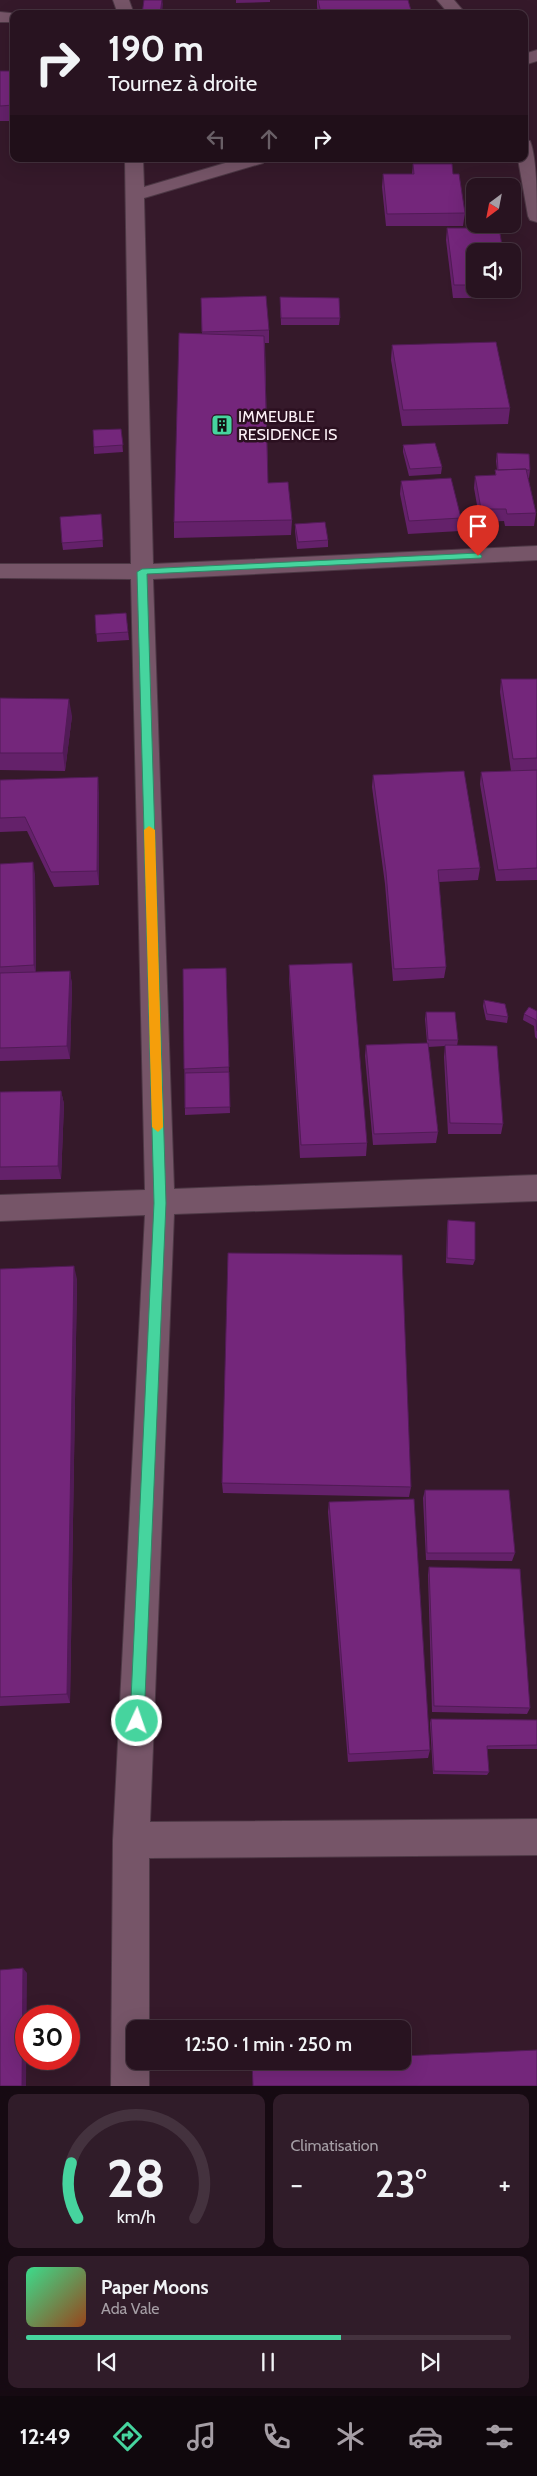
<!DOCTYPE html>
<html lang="fr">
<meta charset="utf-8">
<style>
body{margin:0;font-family:Cabin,sans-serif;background:#301c29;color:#f1f3f6;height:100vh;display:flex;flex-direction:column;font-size:19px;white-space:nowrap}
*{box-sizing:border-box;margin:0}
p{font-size:16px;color:#a59ea5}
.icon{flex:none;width:28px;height:28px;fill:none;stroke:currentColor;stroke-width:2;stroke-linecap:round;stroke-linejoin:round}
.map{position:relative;height:2086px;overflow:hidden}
.panel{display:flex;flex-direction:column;gap:8px;padding:8px;background:#160a12;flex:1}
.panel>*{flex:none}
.hud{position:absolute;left:10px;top:10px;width:518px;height:152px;border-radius:10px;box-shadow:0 5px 20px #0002,0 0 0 1px #44323e;background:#281320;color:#f1f3f6;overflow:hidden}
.needle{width:32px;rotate:212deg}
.fabs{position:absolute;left:466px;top:178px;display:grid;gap:10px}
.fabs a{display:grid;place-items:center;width:55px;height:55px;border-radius:10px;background:#281320;box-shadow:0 5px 20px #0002,0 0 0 1px #44323e;font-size:25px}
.speed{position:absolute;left:15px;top:2005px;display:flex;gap:10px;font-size:25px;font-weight:700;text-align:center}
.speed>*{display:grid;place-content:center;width:65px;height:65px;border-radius:50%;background:#281320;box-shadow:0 5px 20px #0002,0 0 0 1px #44323e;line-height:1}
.speed .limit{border:8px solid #d22;background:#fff;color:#111}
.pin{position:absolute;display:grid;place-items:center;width:42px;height:42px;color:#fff;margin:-51px -21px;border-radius:50% 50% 50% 0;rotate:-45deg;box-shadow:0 0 5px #0007}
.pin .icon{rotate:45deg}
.me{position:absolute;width:55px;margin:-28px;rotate:3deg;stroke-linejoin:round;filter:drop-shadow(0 0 4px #0008)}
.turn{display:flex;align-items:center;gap:18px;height:105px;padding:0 15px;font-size:22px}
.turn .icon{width:65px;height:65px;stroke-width:2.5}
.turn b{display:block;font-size:35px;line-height:42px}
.lanes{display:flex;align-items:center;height:48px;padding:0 15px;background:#0003;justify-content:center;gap:25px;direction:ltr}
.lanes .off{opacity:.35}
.big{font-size:38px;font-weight:600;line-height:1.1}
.panel .widget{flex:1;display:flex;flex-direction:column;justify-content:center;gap:8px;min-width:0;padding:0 18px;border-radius:10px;background:#301c29}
.panel .dial{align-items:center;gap:0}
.dial svg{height:130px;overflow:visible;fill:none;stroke:#44323e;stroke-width:7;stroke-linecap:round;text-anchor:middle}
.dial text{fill:#f1f3f6;stroke:none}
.song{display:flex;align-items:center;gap:15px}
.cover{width:60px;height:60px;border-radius:8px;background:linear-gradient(135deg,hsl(150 70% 55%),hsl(20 70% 35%))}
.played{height:5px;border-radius:2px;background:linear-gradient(90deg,#46d49e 65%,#44323e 65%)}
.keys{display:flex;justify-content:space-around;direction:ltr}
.heat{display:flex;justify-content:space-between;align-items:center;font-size:28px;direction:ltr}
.panel .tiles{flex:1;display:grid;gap:8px;grid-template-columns:1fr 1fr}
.widget:last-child{grid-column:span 2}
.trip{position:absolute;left:126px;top:2020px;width:285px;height:50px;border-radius:10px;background:#281320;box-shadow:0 5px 20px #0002,0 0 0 1px #44323e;font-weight:600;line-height:50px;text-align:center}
.dock{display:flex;height:80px;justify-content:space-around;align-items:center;background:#10080d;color:#a59ea5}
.dock .icon{width:35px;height:35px}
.dock .active{color:#46d49e}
.dock b{font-size:22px;color:#f1f3f6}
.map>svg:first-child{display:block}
</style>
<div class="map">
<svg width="537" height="2086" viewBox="0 0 537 2086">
<rect width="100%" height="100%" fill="#35192a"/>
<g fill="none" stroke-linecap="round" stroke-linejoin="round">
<g stroke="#4d3845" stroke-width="2">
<path id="minor" d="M113,0H129L134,14H118Z
M437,0H454L466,14H449Z
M0,12L20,14H14V22H0Z
M537,50V61L524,65V54Z
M524,140L530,141C537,158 537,201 537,222L530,220L528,216L518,159H524Z
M125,159H143L144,187L239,159H266L263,163L144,198L153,564L537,546V560L153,579L174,1189L537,1175V1201L174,1214L150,1822L537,1819V1855L149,1858V2029H135V2061H149V2086H111L113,1840L145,1215L0,1221V1195L145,1190L131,579L0,578V564H131Z"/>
</g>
<use href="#minor" fill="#765568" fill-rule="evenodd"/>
</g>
<path fill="#64216a" d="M236,0H270V2L236,3Z
M317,0H408L412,14H318L317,7Z
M0,71H14V121H0Z
M368,159H383L374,163Z
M413,164L465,213L463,226H386L382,187L383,174H412Z
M447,228L475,251V289H508L507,298H453L446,240Z
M280,297L340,318L339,325H281Z
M201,298L269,330V343H265L268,483L292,520L291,535L174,538V522L202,334Z
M392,345L510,408L508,424L402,426L391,360Z
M121,429L123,452L94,454L93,430Z
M403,445L442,467L441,474L409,476L403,452Z
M497,453L530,470L529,478H528L536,513L534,526H505L504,521L480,522L474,488L475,476L495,475V470H497L496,461Z
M401,481L461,518L460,531L408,534L400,494Z
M101,514L103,547L63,550L62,543Z
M295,524L328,540V547L297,549L295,531Z
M126,613L129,640L97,642L95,615Z
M501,679H537V880L496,881L480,784L481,772L511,771L500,692Z
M0,698L72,716L65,771L0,770Z
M373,775L480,868L478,880L439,882L446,967L444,978L393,981L385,884L372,787Z
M0,780L99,792V885L54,887L27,831L0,832Z
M0,864L35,874L36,972L70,971L72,985L70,1059L0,1061Z
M289,965L367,1143L366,1156L300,1158L289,979Z
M226,968L230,1113L185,1115L183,969Z
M484,1000L508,1017L507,1023L486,1020L483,1006Z
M537,1011V1039L535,1037L534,1026L523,1020L524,1014Z
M426,1012L458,1040L457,1046L503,1124L501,1134H448L444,1057L445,1046L428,1047L438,1132L436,1143L373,1145L365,1056L366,1045L427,1043L425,1019Z
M61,1091L64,1104L61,1179L0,1180V1092Z
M448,1220L475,1260L473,1265L446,1263L447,1226Z
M0,1269L77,1279L70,1703L0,1706Z
M222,1483L411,1487L409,1497L223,1493Z
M425,1490L515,1553L512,1561L426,1560L423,1498Z
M329,1502L430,1750L428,1758L348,1762L328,1512Z
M429,1567L530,1708L527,1714L432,1712L428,1575Z
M431,1719L537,1720V1749H487L489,1772L487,1775L433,1774L430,1723Z"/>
<path fill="#511b56" d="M162,0L163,4L162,14H160Z
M168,159H176L168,161Z
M374,159H383L374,163Z
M69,699L72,716L65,771L63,753Z
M98,777L99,792V885L97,871Z
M33,862L35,874L36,977L34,965Z
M70,971L72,985L70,1059L67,1046Z
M61,1091L64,1104L61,1179L58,1166Z
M74,1266L77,1279L70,1703L67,1694Z
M23,1968L27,1973L26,2086H22Z"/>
<path fill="#74267b" stroke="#511b56" d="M144,0H162L160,14H142Z
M318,0H408L412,14H321Z
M0,71H14V105L0,106Z
M413,164H452L453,174H459L465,213L387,214L383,174H414Z
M447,228H499L503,251H475V285H454Z
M266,296L269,330L202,332L201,298Z
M280,297L339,298L340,318H281Z
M179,333L264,336L268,483L288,482L292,520L174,522Z
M496,342L510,408L403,410L392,345Z
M121,429L123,445L94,447L93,430Z
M435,443L442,467L410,469L403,445Z
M497,453L529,454L530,470H527L526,469L498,470Z
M526,469L536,513L507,514L506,509H481L475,476L496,475L495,470Z
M451,478L461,518L409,521L401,481Z
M101,514L103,540L62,543L60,517Z
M325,522L328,540L298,542L295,524Z
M126,613L128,632L96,634L95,615Z
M501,679H537V758L513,759Z
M0,698L69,699L63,753H0Z
M537,770V868L498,870L481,772Z
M464,771L480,868L438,870L446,967L394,969L386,872L373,775Z
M98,777L97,871L51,872L25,817L0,818V780Z
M33,862L34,965L0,967V864Z
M352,963L367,1143L301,1145L289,965Z
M226,968L229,1067L184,1069L183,969Z
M70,971L67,1046L0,1048V973Z
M484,1000L505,1004L508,1017L487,1014Z
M529,1007L537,1011V1031L536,1020L524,1014Z
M426,1012H455L458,1040H428Z
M428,1043L438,1132L374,1134L366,1045Z
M445,1045L497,1046L503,1124L450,1123Z
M229,1072L230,1107L185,1108V1073Z
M61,1091L58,1166L0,1167V1092Z
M448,1220L475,1222V1260L447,1258Z
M228,1253L402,1255L411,1487L222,1483Z
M74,1266L67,1694L0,1697V1269Z
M425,1490H509L515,1553H427Z
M414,1499L430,1750L349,1754L329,1502Z
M429,1567L520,1569L530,1708L434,1706Z
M431,1719L537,1720V1745L487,1746L489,1772L434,1771Z
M23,1968L22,2086H0V1970Z
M537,2050V2086H253L252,2063L289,2061H402V2056Z"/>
<path fill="#46d49e" stroke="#2e8a67" d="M478,553L482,556L481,558L147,574L166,1203L144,1721L142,1726L137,1728L132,1726L130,1721L154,1203L137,572L142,569Z"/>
<path fill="#f59e0b" d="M149,826L155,830L163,1127L158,1132L152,1127L144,830Z"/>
<defs>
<g id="building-square" transform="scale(1.125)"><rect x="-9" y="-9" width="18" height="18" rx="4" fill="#46d49e" stroke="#2b1020"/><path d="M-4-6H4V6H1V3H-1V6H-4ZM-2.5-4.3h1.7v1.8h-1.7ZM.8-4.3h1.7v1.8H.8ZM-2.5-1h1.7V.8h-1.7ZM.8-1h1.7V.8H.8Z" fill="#111"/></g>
</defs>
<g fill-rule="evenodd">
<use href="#building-square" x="222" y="425"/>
</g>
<g text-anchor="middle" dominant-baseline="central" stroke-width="5" stroke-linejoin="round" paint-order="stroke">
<g font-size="16" fill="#fdf1f7" stroke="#2b1020" text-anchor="start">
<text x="238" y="416">IMMEUBLE<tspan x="238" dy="18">RESIDENCE IS</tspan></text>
</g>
</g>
</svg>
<div class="fabs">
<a><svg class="needle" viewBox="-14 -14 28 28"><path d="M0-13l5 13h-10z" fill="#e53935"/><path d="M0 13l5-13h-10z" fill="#a59ea5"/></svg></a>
<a><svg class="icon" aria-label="sound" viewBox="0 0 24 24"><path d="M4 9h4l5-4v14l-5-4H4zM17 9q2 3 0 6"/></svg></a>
</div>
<div class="speed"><div class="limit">30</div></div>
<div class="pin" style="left:478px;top:556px;background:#d93025"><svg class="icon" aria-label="arrive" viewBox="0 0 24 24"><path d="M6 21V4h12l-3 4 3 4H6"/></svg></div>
<svg class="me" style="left:137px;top:1721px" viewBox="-20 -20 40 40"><circle r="17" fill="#46d49e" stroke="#fff" stroke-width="3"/><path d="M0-11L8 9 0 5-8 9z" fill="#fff"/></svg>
<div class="trip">12:50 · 1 min · 250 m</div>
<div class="hud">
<div class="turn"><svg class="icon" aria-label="right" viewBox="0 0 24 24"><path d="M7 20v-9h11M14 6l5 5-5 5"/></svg><div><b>190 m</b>Tournez à droite</div></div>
<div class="lanes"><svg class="icon off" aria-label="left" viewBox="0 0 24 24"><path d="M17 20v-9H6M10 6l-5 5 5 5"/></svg><svg class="icon off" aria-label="ahead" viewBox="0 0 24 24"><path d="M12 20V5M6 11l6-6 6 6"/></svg><svg class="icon" aria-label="right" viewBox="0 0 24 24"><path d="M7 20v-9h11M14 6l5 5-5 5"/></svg></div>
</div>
</div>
<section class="panel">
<div class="tiles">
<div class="widget dial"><svg viewBox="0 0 100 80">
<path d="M14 69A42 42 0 1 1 86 69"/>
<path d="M14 69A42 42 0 0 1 10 35" stroke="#46d49e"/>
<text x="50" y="56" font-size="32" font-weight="700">28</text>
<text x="50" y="72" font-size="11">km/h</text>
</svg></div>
<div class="widget"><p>Climatisation</p>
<div class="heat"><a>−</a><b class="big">23°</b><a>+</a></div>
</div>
<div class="widget">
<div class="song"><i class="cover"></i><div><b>Paper Moons</b><p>Ada Vale</p></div></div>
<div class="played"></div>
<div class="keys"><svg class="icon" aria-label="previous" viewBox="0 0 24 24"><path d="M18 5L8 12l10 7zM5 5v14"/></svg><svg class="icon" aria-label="pause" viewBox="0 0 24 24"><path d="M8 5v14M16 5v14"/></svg><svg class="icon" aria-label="next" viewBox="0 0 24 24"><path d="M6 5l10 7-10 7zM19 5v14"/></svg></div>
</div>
</div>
</section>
<nav class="dock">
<b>12:49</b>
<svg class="icon active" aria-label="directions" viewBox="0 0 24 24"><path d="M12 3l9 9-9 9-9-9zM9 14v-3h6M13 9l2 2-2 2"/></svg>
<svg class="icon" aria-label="music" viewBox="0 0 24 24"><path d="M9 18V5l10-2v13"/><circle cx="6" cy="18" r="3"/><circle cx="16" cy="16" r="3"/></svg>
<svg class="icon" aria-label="phone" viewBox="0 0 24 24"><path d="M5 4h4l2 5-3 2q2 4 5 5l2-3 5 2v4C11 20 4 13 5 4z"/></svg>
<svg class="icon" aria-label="climate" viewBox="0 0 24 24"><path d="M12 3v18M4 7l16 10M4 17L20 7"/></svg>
<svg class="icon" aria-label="car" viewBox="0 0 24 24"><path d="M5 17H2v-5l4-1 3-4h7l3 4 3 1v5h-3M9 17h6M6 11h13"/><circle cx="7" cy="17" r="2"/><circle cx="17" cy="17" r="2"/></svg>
<svg class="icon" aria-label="filters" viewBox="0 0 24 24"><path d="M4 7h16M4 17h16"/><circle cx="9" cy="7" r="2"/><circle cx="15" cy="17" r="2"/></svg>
</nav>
